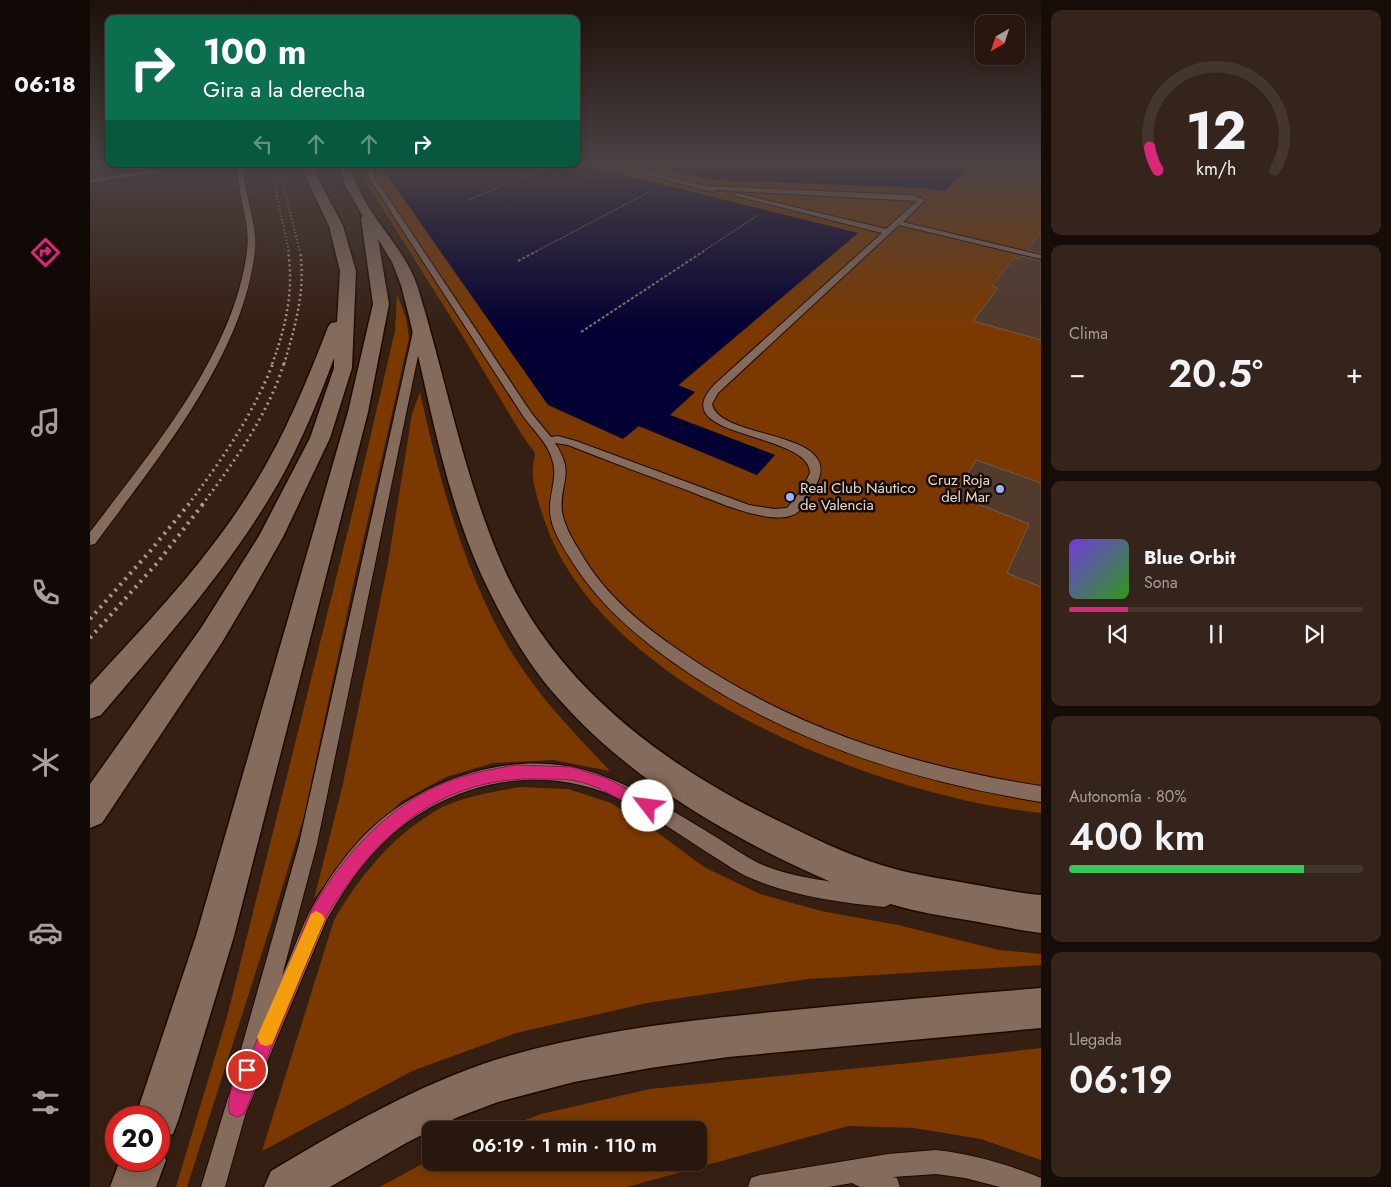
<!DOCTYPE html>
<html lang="es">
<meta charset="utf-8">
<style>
body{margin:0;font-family:Jost,sans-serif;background:#34241c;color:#f1f3f6;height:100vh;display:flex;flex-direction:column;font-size:19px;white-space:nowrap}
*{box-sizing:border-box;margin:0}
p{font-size:16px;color:#a59f9e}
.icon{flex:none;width:28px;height:28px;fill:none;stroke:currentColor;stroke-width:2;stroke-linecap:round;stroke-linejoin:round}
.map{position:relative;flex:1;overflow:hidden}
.panel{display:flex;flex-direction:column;gap:10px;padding:10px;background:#160d08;width:350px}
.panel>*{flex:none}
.guide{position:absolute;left:15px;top:15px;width:475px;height:152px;border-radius:10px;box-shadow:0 2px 12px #0003,0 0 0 1px #44362e;background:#0b6e4f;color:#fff;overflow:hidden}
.needle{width:32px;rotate:219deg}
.tools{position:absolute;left:885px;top:15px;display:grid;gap:10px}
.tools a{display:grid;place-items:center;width:50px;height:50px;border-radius:10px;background:#28170e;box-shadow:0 2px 12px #0003,0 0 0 1px #44362e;font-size:25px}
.speed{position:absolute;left:15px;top:1106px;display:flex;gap:10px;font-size:25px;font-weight:700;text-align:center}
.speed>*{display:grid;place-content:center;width:65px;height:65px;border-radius:50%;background:#28170e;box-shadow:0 2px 12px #0003,0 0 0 1px #44362e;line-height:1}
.speed .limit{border:8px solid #d22;background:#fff;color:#111}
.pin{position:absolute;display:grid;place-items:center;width:42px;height:42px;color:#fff;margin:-21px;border:2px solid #fff;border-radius:50%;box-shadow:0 1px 5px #0007}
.me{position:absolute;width:55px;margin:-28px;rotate:300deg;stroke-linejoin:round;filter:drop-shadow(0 0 4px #0008)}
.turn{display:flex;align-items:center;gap:18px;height:105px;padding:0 15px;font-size:22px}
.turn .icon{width:65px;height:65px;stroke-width:2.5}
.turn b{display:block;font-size:35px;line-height:42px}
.lanes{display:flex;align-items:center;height:48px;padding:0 15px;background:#0003;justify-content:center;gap:25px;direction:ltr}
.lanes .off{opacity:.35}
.big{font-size:38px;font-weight:600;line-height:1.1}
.panel .tile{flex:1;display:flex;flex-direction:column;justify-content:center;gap:8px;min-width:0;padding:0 18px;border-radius:10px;background:#34241c}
.panel .dial{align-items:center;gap:0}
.dial svg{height:130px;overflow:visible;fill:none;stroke:#44362e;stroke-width:7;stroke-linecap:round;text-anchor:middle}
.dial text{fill:#f1f3f6;stroke:none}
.song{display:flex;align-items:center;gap:15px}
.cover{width:60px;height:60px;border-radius:8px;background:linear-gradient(135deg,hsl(260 70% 55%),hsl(110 70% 35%))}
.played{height:5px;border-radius:2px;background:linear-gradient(90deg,#db2777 20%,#44362e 20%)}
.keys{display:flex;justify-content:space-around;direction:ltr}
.heat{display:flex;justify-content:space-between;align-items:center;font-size:28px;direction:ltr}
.charge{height:8px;border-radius:4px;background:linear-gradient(90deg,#34c759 80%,#44362e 0)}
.trip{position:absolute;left:332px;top:1121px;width:285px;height:50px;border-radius:10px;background:#28170e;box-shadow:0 2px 12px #0003,0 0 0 1px #44362e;font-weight:600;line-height:50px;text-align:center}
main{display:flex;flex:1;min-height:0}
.dock{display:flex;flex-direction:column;width:90px;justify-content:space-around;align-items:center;background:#100906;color:#a59f9e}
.dock .icon{width:35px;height:35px}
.dock .selected{color:#db2777}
.dock b{font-size:22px;color:#f1f3f6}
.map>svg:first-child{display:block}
</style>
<main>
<nav class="dock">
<b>06:18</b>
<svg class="icon selected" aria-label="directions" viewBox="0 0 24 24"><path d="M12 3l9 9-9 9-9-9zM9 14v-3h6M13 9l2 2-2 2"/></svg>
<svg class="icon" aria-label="music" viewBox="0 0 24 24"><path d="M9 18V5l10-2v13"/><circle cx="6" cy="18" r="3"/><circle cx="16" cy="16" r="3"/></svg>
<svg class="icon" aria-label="phone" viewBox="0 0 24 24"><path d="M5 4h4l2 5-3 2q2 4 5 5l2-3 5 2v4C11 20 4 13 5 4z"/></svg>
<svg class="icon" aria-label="climate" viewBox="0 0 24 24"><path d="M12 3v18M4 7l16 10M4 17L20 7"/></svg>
<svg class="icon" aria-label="car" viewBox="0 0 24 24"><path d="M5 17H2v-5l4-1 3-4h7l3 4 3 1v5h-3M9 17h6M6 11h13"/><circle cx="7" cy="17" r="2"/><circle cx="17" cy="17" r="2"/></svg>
<svg class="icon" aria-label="filters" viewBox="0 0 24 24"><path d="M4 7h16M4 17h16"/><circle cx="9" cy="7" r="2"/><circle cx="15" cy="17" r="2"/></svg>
</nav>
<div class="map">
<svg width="951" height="1187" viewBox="0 0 951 1187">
<rect width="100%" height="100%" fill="#351f12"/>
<path fill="#7b3900" d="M486,163H551L624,180L836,188L854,191L885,163H951V813C793,797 531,694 462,540C456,526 440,482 443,467C443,462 445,458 445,453L432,435L372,335L274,179L269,167L270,164H298L294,172L549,426L667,475L684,455L579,415L605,392L588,386L768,233Z
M307,294L316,318L319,338L264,581L214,816L183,918L97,1187H86L137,1017L266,498L305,331Z
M330,392C351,488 383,607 444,685C467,716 494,743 520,771L463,760L403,763L356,777L312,801L264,846L224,899L253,784L298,563L322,414Z
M430,787L478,789L521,803L563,829L614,867L670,894L731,911L808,925L909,950L951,954V965L718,979L557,1003L426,1033L322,1071L172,1151L244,920C268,879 298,841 339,815C363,798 402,792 430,787Z
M951,1048V1160L891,1139L824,1128L758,1126L537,1187H290L341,1159V1162H609V1130H408L451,1114L560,1089L820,1063Z"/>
<path fill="#030033" d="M486,163L768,233L588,385L605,392L580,415L685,455L667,475L549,426L533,439L458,405L294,171L298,164Z
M551,163H885L854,191L836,188L624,180Z"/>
<path fill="#523a2d" stroke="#745b4c" d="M951,232V253L937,250Z
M932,256L951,261V340L883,321L908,288L902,286L924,258L930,259Z
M886,460L951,483V587L917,573L939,524L865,495Z"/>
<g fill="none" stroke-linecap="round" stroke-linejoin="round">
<g stroke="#1b0801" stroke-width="2">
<path id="lane" d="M509,163H518L615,186L822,195L835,200L813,222L951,255V259L809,225L628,393L622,404C629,441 759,429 725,487C721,495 715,505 708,512C701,518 688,518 679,517C651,513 625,501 599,491C559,476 518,461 478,445L465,443C486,475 469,482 472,512C475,529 486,545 495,560C519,599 558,630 596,655C705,729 821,766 951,786V802C821,781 696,741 587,665C550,639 513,608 487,569C476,552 459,528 460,508C460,491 468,476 462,459C457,442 443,430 433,416L279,178L277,168L279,164H285L283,168L285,178L442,414L461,437L468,436L486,441L659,505L684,509L697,508L711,491L720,473C720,431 571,439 625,384L792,233L643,195L646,193L796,229L827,201L626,190L623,192Z
M106,164H120L0,183V179Z
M148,164H154C152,193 168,221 165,250C154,356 66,461 5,544L0,545V532C61,452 145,353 157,250C161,221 146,193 148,164Z
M329,324L334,327L227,844L192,976C203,953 211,926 224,904C240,876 260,848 284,826C343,773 437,746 513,776C555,792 591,816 629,839C642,847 655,856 668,863C707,880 753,883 794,887L801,890L804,897L801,904L794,907C748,902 701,896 658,877C647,872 636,864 626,858C596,839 567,818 536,802C457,761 363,779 298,838C273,860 254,890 237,919L156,1112L135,1187H111L138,1098L155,1062L150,1053L209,844L324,327Z
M846,1150C882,1154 917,1164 951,1178V1187H910L875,1178L846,1174L803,1177L807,1178L810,1187H770L762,1183L739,1187H658L661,1178L670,1175L798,1154Z"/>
</g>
<g stroke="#1b0801" stroke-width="3">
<path id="street" d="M216,164H228L226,171L229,180L253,226L266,271L262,368L240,438L193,537L163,590L131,644L12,823L0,828V784L111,628L169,536L220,438L244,368V358C230,396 215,433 196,469C147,560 77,637 11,715L0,719V685C58,622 119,559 164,485C195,435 217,381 238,327L241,323L247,322L250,271L239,226L217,180L214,171Z
M249,164H261C268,210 314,243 328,288C357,383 374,480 415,571C471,692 582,771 699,826C733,843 768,859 805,869C830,876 855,879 881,884C904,888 927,893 951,895V933C926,930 902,924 877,920C852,916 828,912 804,905C761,892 719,873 679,853C600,813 526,764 467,697C435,661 411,617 391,574C350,482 337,382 311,285L302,262L288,239L299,304L278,412L144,936L89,1118L83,1134L69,1139V1118H45L106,936L258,412L283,304L271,218L273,216L254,184Z
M951,988V1028L638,1057L560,1068L484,1082L408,1102L368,1117L316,1143L240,1187H174L181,1171C253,1128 327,1085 408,1059C501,1031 598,1020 694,1011C780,1002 865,995 951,988Z
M69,1144L76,1160L66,1187H20L30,1160H69Z"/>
</g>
<path stroke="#88756a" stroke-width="1" stroke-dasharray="2.5 1" stroke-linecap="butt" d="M378,200L464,164
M445,252L561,191
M612,252L668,215"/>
<path stroke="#88756a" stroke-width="2" stroke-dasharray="3 2" stroke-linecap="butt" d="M428,261L447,251
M491,332L614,251"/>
<use href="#lane" fill="#856b5c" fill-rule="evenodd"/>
<use href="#street" fill="#856b5c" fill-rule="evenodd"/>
<path stroke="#a9988e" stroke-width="2" stroke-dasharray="1 2.5" stroke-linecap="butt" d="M184,164V183L199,252
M191,164L192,180L210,252"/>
<path stroke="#a9988e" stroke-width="2.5" stroke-dasharray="2 3" stroke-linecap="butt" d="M182,364C196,327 204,290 198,251
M194,364C205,328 216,289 210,251"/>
<path stroke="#a9988e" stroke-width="3" stroke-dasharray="2 4" stroke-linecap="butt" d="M98,505C131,461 163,415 183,363
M112,505C144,462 178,415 194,363"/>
<path stroke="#a9988e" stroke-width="4" stroke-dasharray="2.5 5" stroke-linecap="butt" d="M0,619L61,550L99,504
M0,638L68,562L113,504"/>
</g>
<linearGradient id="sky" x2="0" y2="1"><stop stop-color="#1d110a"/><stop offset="0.5" stop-color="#4b4244"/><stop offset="1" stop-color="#4b4244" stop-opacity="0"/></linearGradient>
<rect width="951" height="329" fill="url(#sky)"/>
<path fill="#db2777" stroke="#8e194d" d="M426,765L482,767L516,778L563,802L565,806L563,811L558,813C532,803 510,784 481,780C472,779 461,779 451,779C349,776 286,835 236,917L154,1114L147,1117L140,1114C135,1101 145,1076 151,1063L158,1061C173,1026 188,991 203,956C210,939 216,920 225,904C252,859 291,814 339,790C366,776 396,770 426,765Z"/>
<path fill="#f59e0b" d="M226,911L232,914L235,919L182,1044L176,1046L170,1044L167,1037L221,914Z"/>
<g fill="#9bb5fd" stroke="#150c07" stroke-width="2">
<circle cx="910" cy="489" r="5"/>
<circle cx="700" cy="497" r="5"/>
</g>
<g text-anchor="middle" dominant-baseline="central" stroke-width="5" stroke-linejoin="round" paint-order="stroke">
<g font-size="15" fill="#e8d9d1" stroke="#150c07" text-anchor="end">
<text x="900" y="480">Cruz Roja<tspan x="900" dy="17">del Mar</tspan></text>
<text x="710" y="488" text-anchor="start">Real Club Náutico<tspan x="710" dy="17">de Valencia</tspan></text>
</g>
</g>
</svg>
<div class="tools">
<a><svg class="needle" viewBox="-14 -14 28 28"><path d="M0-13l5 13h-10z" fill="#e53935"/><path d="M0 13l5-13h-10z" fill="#a59f9e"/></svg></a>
</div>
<div class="speed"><div class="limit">20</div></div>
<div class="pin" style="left:157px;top:1070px;background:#d93025"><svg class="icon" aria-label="arrive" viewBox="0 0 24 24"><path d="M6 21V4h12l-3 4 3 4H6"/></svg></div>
<svg class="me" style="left:558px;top:806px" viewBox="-20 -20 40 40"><circle r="19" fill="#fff"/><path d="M0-13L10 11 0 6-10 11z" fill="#db2777"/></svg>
<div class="trip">06:19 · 1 min · 110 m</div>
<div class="guide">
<div class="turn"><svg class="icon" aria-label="right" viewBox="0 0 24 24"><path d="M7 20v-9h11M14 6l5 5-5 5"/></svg><div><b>100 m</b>Gira a la derecha</div></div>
<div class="lanes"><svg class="icon off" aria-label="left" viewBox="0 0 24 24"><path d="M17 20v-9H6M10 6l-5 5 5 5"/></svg><svg class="icon off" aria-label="ahead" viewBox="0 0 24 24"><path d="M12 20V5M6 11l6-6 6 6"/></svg><svg class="icon off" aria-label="ahead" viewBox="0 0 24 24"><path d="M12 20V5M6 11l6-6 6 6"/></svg><svg class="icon" aria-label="right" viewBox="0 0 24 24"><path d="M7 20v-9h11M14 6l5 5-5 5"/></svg></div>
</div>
</div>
<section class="panel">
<div class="tile dial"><svg viewBox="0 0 100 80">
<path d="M14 69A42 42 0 1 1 86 69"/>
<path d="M14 69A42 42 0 0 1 9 55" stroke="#db2777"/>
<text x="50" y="56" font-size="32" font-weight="700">12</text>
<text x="50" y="72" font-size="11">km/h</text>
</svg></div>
<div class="tile"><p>Clima</p>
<div class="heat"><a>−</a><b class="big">20.5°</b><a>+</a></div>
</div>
<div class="tile">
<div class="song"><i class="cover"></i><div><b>Blue Orbit</b><p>Sona</p></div></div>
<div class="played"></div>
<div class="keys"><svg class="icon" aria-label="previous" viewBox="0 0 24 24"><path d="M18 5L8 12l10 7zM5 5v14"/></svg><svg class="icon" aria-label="pause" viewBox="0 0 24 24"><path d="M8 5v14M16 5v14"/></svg><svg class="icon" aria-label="next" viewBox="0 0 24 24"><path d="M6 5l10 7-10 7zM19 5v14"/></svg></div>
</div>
<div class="tile"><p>Autonomía · 80%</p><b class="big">400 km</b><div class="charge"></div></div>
<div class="tile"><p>Llegada</p><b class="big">06:19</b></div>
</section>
</main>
